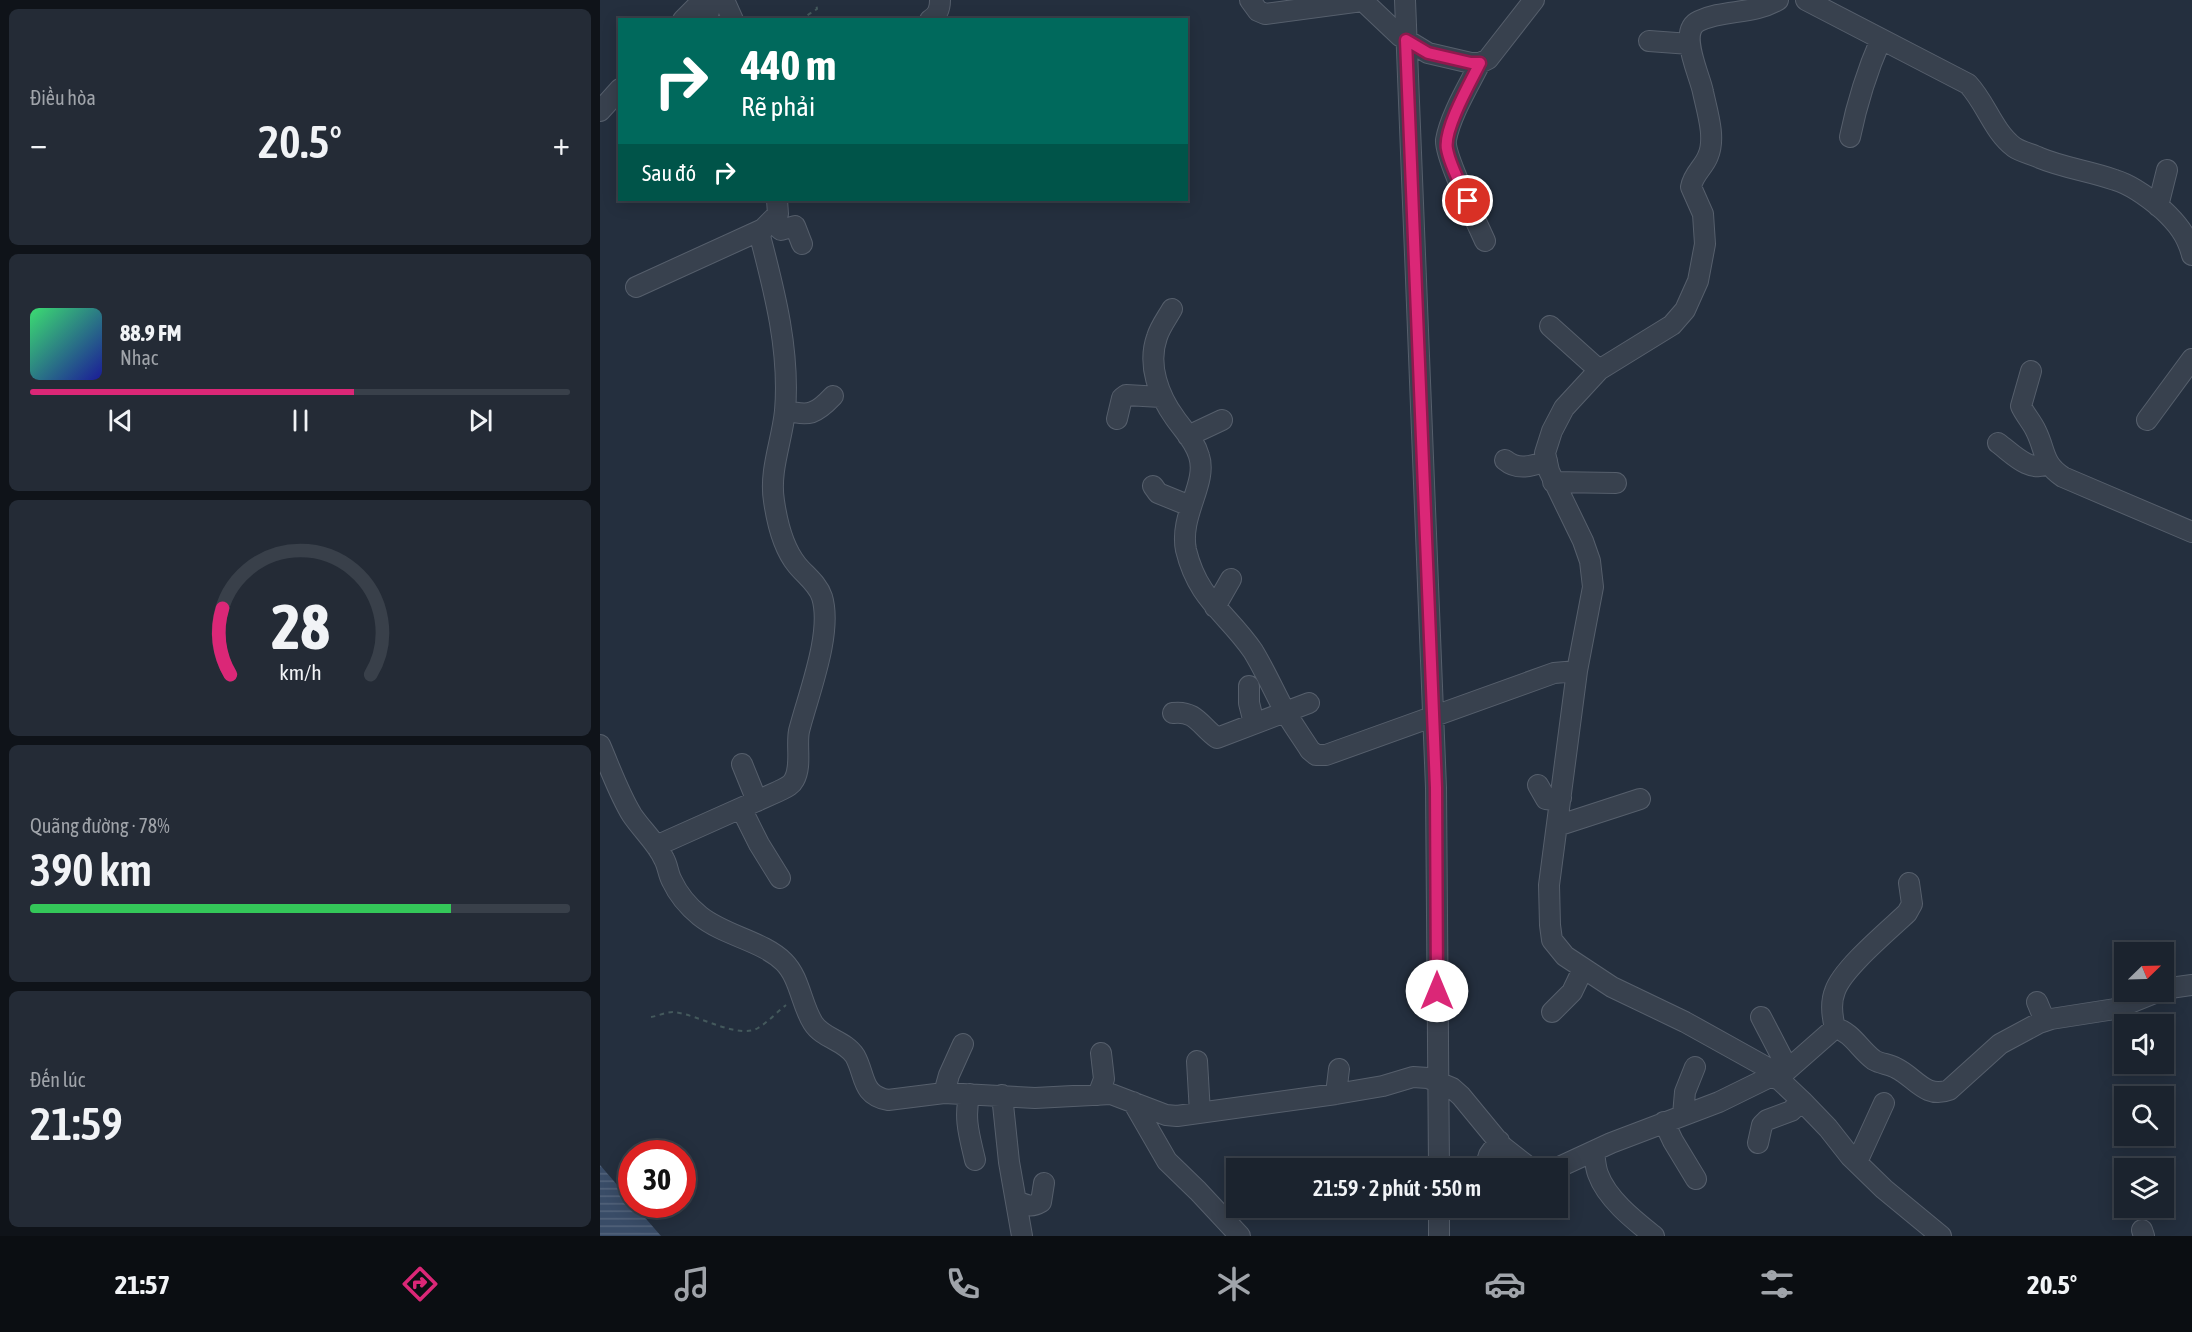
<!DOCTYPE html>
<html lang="vi">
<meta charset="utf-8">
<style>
body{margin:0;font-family:"Asap Condensed",sans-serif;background:#242b36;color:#f1f3f6;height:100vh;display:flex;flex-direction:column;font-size:22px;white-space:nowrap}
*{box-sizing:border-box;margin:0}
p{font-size:20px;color:#a0a4aa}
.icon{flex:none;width:33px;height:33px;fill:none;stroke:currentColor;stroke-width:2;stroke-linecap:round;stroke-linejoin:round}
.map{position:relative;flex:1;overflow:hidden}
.panel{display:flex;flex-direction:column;gap:9px;padding:9px;background:#0f1319;width:600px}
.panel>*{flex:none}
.hud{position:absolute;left:18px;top:18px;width:570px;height:183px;border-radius:0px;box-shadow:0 3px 15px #0003,0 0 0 2px #39404a;background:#00695c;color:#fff;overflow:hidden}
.needle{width:39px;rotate:67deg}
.controls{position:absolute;left:1514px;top:942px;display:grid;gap:12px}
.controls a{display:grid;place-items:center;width:60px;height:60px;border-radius:0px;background:#1b232e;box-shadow:0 3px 15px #0003,0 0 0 2px #39404a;font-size:30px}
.speed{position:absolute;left:18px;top:1140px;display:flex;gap:12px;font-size:30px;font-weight:700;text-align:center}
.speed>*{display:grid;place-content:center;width:78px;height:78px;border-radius:50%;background:#1b232e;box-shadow:0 3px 15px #0003,0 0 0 2px #39404a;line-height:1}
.speed .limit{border:9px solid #d22;background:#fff;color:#111}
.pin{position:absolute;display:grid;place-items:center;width:51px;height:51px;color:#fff;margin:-26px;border:3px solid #fff;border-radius:50%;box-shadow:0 2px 6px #0007}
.me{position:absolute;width:66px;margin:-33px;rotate:0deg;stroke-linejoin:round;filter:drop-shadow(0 0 4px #0008)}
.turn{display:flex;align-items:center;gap:21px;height:126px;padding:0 24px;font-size:27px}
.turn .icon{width:78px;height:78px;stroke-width:2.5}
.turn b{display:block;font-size:42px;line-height:51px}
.then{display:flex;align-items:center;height:57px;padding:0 24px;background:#0003;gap:12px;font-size:22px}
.big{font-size:45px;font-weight:600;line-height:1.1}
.panel .card{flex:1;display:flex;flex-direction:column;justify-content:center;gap:9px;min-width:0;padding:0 21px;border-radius:9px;background:#242b36}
.panel .dial{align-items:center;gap:0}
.dial svg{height:156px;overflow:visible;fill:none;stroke:#39404a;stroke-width:7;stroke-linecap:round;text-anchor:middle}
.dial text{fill:#f1f3f6;stroke:none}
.song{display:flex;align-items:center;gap:18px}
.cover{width:72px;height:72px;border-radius:9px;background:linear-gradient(135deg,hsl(140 70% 55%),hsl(240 70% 35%))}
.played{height:6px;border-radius:3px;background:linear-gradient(90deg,#db2777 60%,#39404a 60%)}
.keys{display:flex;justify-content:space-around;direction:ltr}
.heat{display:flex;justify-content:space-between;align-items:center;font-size:33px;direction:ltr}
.charge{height:9px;border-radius:4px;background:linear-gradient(90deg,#34c759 78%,#39404a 0)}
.trip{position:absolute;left:626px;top:1158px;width:342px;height:60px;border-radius:0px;background:#1b232e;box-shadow:0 3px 15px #0003,0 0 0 2px #39404a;font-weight:600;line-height:60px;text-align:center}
.dock{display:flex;height:96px;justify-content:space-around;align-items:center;background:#0b0e12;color:#a0a4aa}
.dock .icon{width:42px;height:42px}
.dock .current{color:#db2777}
.dock b{font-size:27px;color:#f1f3f6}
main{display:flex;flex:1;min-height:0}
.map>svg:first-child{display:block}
</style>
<main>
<section class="panel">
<div class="card"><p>Điều hòa</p>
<div class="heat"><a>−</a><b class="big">20.5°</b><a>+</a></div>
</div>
<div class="card">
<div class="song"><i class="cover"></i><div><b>88.9 FM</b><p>Nhạc</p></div></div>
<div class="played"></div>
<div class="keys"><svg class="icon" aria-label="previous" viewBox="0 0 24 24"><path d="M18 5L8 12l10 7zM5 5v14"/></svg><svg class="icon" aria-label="pause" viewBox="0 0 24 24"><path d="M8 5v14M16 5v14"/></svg><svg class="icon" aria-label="next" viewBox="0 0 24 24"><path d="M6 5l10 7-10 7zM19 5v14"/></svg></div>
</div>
<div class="card dial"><svg viewBox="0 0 100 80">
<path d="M14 69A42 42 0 1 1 86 69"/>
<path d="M14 69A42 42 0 0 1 10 35" stroke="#db2777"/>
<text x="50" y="56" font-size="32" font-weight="700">28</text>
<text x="50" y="72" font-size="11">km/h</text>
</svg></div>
<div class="card"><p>Quãng đường · 78%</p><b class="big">390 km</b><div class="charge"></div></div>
<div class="card"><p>Đến lúc</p><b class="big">21:59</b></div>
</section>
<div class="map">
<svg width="1592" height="1236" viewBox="0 0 1592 1236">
<defs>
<pattern id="water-rules" width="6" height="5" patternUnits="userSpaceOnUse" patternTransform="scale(1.5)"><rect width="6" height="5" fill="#394c67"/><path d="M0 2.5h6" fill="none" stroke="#53647b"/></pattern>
</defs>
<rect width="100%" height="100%" fill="#242f3e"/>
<path fill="url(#water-rules)" d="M0,1165L31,1201L32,1204L34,1205L61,1236H0Z"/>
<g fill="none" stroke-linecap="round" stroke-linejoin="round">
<g stroke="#565f6c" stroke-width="22">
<path id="minor" d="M124,0L133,20
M650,0L658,11L665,14L762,1
M762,0L800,36L828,53L871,63H880L888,59L934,0
M805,0L836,788L839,1168
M1178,0C1153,15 1124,9 1099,21C1077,31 1100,75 1103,92C1107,111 1116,138 1108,156C1104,167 1093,174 1091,187L1103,214L1105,244L1098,281L1085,310L1072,325L999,370L964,408L952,431L945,453L949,471L983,541L990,561L993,587L977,671L949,885L950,925L952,940L965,956L1012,987L1085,1022L1166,1067L1202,1101L1228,1128L1250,1156L1284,1189L1341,1236
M1206,0L1368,84C1386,103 1393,131 1414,147C1421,152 1432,154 1440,158C1464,168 1490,171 1515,180C1532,185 1549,198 1562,209C1577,223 1587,235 1592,255
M83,20L103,0
M106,20L110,8L117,0
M330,20C338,15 340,9 340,0
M1049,41L1090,44
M880,63C869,85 850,116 846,140C844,155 877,223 885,241
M0,111L20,89
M1250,137C1257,103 1267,71 1281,39
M1558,206L1567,170
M172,222L181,230L195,226L202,244
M36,287L163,229
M572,309C567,318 560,327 557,337C547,365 559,396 575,418C584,431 595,441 599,456C608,483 579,515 586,550C598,600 627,613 653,651C664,669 673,689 683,708C691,722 701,736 710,750L716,755H726L954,673L977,671
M950,326L999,370
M1431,371L1421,406C1425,415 1432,422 1436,431C1446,451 1442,463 1463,477L1592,532
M185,410C209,417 216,414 233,396
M517,419L522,398L526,395L561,397
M1547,420L1592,359
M588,436L622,420
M1398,443C1413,454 1429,473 1449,464
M905,460C918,471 932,466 947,461
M953,482L1016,483
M553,486L558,493L590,506
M615,607L631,579
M649,686V703L654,723
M573,713C596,710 601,727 617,738L709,703
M0,745C10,768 19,794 32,815C42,830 57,843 64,859C68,866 68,874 72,881C78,894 89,907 100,916C125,936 163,941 184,962C200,978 201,1004 213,1023C223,1039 245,1040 255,1056C266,1076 261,1095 288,1100L344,1093L435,1098L511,1094L566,1115L577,1116L736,1094L783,1086L813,1077L828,1078L852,1088L861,1096L903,1147L930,1168
M142,764L157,801
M938,785L946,799L954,800L961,798
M141,808L159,844L180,878
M957,826L1040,799
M56,846L179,791C185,788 191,786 194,780C202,766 196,746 199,731C208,695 233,633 222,597C218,584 205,575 197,565C184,549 177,522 174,501C169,471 182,441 185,411C190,352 175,293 160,236L163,229L178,214L177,200
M1563,989L1592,985
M1437,1002L1445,1021
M952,1012L972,992L983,969
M1161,1017L1188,1069
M1235,1028C1232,1016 1230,1003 1235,991C1242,969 1289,930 1307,913L1312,904L1309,883
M597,1061L600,1113
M1177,1079L1235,1028C1252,1032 1260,1050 1274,1060C1281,1064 1289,1064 1296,1068C1315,1077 1325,1099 1349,1090L1400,1044L1439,1023L1451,1019L1515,1009L1557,992
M344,1093L349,1075L363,1044
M370,1094C363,1117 370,1138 375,1160
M736,1094L739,1069
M402,1095L409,1162L422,1236
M498,1095L504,1079L501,1053
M533,1102L567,1161L598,1191L640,1236
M1083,1115L1085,1092L1095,1067
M1064,1122L1073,1141L1096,1179
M1158,1143L1162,1125L1167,1120L1191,1111L1202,1101
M994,1151C995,1158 995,1166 998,1174C1007,1199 1034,1220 1054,1236
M1257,1162L1284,1103
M885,1168L889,1155L899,1141
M957,1168L1011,1143L1119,1102L1174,1075
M416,1201C426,1205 431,1208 441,1202L444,1183
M839,1208V1236
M1542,1230L1544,1236"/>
</g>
<path stroke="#44595c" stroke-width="2" stroke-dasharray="4.5 4.5" stroke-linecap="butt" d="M200,20L217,9L216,3
M51,1017C58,1016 66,1012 73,1012C98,1014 138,1040 158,1028C168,1022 177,1012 186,1005"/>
<use href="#minor" stroke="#38414e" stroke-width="20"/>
</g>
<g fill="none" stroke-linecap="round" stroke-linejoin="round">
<g stroke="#8e194d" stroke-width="15">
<path id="route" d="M837,991L836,788L806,40L828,53L871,63H880C871,81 843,130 847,149C850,166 861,185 868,201"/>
</g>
<use href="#route" stroke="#db2777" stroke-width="10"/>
</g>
</svg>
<div class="controls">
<a><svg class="needle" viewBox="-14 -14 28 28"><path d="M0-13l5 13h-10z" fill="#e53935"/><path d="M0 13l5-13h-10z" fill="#a0a4aa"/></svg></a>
<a><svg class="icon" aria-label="sound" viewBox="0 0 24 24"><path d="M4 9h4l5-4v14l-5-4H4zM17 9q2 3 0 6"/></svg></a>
<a><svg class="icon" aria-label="search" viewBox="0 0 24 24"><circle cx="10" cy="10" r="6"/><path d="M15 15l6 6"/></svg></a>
<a><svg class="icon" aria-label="layers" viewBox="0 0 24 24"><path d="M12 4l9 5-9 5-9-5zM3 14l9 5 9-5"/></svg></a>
</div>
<div class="speed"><div class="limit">30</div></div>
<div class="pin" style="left:868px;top:201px;background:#d93025"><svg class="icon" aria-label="arrive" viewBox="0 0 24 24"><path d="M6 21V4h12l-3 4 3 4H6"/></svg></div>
<svg class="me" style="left:837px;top:991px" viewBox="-20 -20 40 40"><circle r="19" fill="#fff"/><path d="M0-13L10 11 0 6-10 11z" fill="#db2777"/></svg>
<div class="trip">21:59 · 2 phút · 550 m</div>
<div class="hud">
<div class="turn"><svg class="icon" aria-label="right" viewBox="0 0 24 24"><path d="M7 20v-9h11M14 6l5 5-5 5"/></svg><div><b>440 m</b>Rẽ phải</div></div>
<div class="then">Sau đó<svg class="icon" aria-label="right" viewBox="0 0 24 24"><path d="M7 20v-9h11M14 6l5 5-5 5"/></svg></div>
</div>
</div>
</main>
<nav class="dock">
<b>21:57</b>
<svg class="icon current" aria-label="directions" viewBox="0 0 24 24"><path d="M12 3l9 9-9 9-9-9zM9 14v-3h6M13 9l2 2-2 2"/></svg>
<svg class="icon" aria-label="music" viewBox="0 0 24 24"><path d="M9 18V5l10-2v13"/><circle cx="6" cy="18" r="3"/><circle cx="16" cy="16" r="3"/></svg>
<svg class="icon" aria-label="phone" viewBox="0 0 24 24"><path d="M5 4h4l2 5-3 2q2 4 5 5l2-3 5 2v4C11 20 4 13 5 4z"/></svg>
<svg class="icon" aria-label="climate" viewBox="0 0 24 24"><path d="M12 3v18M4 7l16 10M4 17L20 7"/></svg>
<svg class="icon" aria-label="car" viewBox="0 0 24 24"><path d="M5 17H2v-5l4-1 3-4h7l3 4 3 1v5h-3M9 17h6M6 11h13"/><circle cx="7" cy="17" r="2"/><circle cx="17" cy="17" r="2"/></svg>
<svg class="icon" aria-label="filters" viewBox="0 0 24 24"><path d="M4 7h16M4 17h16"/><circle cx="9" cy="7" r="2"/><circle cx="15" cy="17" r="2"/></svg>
<b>20.5°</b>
</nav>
